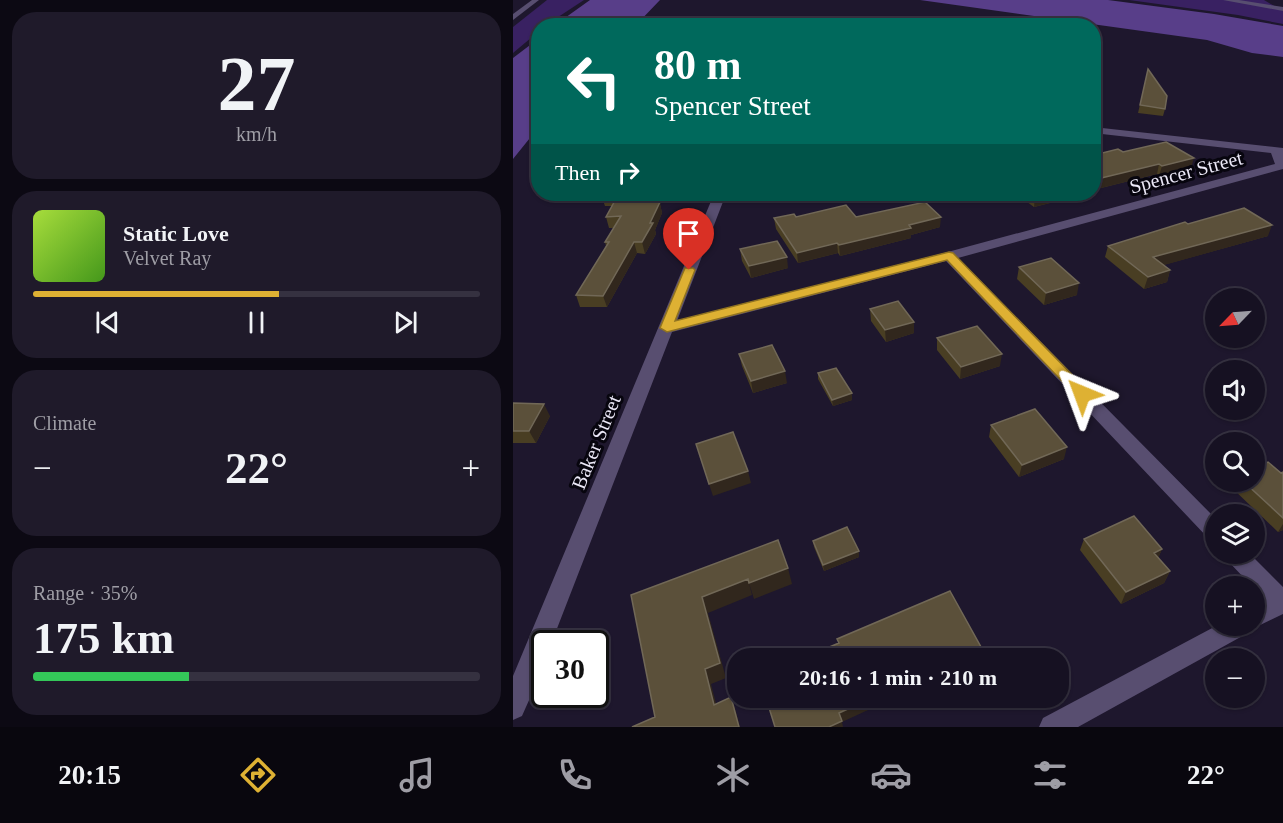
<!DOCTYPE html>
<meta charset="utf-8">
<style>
body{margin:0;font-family:Georgia,serif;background:#1f1a2a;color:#f1f3f6;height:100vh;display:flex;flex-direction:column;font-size:22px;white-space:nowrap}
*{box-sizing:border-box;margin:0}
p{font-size:20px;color:#9e9da5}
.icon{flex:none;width:33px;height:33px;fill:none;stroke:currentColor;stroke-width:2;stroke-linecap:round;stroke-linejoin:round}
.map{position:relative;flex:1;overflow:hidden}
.drawer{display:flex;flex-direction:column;gap:12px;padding:12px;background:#0c0913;width:513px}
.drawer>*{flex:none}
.banner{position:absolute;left:18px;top:18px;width:570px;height:183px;border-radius:24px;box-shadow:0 2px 4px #0004,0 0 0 2px #353140;background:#00695c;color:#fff;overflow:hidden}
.needle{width:39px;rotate:245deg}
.buttons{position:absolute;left:692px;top:288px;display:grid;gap:12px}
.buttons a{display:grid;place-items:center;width:60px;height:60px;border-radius:50%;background:#161122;box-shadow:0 2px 4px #0004,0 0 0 2px #353140;font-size:30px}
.speed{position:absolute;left:18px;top:630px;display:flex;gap:12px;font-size:30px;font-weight:700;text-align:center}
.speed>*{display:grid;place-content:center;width:78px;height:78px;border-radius:50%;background:#161122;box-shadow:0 2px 4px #0004,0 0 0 2px #353140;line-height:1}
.speed .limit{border:3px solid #111;border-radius:9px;background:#fff;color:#111}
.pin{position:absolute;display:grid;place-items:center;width:51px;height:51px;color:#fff;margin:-62px -26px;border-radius:50% 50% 50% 0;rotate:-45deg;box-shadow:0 0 6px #0007}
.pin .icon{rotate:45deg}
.me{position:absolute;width:66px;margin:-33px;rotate:316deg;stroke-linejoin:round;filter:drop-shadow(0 0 4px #0008)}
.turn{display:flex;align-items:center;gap:21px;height:126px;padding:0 24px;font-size:27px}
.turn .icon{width:78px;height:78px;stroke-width:2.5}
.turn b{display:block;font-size:42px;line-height:51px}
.then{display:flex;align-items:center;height:57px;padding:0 24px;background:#0003;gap:12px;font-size:22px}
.big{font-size:45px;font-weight:700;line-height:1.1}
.drawer .tile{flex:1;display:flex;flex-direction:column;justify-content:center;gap:9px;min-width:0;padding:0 21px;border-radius:24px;background:#1f1a2a}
.drawer .dial{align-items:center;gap:0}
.dial b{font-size:78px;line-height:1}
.song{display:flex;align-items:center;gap:18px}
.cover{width:72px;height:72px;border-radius:9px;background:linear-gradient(135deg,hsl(80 70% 55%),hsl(100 70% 35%))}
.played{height:6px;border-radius:3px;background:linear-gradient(90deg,#deb133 55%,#353140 55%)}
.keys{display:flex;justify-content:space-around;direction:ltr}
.heat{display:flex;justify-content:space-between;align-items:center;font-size:33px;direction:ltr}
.charge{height:9px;border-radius:4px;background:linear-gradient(90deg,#34c759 35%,#353140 0)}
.trip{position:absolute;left:214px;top:648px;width:342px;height:60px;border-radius:24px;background:#161122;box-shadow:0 2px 4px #0004,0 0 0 2px #353140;font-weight:700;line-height:60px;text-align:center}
.dock{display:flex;height:96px;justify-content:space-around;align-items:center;background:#09070e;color:#9e9da5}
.dock .icon{width:42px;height:42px}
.dock .on{color:#deb133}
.dock b{font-size:27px;color:#f1f3f6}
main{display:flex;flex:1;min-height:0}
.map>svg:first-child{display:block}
</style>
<main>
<section class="drawer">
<div class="tile dial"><b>27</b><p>km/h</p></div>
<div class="tile">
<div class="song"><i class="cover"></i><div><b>Static Love</b><p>Velvet Ray</p></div></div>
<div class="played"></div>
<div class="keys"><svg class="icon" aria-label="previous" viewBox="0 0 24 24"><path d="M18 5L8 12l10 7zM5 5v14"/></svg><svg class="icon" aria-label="pause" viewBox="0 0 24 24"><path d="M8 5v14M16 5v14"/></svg><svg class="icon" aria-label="next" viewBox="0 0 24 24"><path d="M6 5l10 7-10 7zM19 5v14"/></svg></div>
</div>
<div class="tile"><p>Climate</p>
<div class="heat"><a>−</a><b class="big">22°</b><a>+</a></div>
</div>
<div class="tile"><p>Range · 35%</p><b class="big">175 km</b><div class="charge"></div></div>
</section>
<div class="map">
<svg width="770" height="727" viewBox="0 0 770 727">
<rect width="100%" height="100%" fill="#1e172d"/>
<path fill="#392162" d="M34,0H71L33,25L26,26L25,32L0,53V27Z
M616,0H751L770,11V24L725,15Z"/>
<path fill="#583e89" d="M77,0H147L123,25H42Z
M407,0H595L701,14L770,26V57L739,53L694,40Z
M25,39V128L0,159V58Z"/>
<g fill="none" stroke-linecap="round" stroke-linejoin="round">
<path fill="#584e70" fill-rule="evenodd" d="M710,0H726L770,7V11Z
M580,127L770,148V169L445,258L702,518V541L695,538L433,261L159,332L38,644H32C32,669 19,693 9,716L0,720V676L201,194H213L164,321L431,253L762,164L758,153L580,133Z
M712,554H737L770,587V614L741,628L737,626L733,634L565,727H526L530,718L703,626H741V605L751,599L715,561Z"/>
<path fill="#584e70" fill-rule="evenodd" d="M19,0H26L0,20V14Z"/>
</g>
<path fill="#493e23" d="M635,69L652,109L650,116L625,113Z
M610,152L678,168L646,176L644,174L580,190L581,155Z
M152,194L147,204L149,213L142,230L143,234L132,254L124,253L94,307H67L63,295L93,246L92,242L101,228H96L93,217L99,206H92L88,195Z
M503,194H569V195L521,207Z
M343,217L427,227L398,235V238L327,256L325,253L285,263L263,229L261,218Z
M675,224L755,236L650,265L657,270L654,282L631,289L592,257L595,246Z
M227,249L275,268L238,278L229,261Z
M506,267L564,295L531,305L504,279Z
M357,309L401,333L373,342L358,321Z
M424,338L487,366L447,379L424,350Z
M226,354L274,383L240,393L229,366Z
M305,373L339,393V400L320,406L305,379Z
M0,403L37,416L23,443H0Z
M478,425L551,459L506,477L476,437Z
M770,472V530L765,532L718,487L721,482H741Z
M571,539L649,549L645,558L657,571L651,583L608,604L567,550Z
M300,541L346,551V557L311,571L301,547Z"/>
<path fill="#31271d" d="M681,158L678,168L646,176L649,166Z
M646,164L644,174L580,190V180Z
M144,194H152L147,204L149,213L142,230L143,234L132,254L129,242L137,223L139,202Z
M535,194H569V195L521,207L522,197Z
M428,217L427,227L398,235V238L327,256L326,245L396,225Z
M759,225L755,236L637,269L640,257Z
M121,242L124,253L94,307L90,296Z
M324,243L325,253L285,263L284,253Z
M274,257L275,268L238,278L236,266Z
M657,270L654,282L631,289L635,277Z
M566,283L564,295L531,305L533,293Z
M401,322V333L373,342L372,330Z
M489,354L487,366L447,379L448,367Z
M272,371L274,383L240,393L238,381Z
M339,393V400L320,406L319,400Z
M31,404L37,416L23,443L16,431Z
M554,447L551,459L506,477L509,465Z
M235,471L238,483L200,496L196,484Z
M770,524V530L765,532Z
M649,549L644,561L641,553Z
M346,551V557L311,571L310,565Z
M275,568L279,584L241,599L236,583Z
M657,571L651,583L608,604L613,592Z
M235,579L239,595L195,613L213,678L198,684L207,719L201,705L192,669L189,597Z
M468,647L466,658H443Z
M218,697L223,712L227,727H226Z
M359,698H381L329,722L330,727H316L326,713Z"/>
<path fill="#5b503a" stroke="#716857" stroke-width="1.5" d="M635,69L654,96L652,109L627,105Z
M653,142L681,158L649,166L646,164L580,180V161L588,160L581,155L605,149L610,152Z
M89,194H144L139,202H147L137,223H140L129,242H121L90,296L63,295L96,242H92L108,216L93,217L105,195H88Z
M518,194H535L522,197Z
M412,202L428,217L396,225L398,228L326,245L324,243L284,253L261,218L281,214L283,217L333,205L343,217Z
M731,208L759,225L640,257L657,270L635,277L595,246L672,222L675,224Z
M264,241L274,257L236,266L227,249Z
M538,258L566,283L533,293L506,267Z
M385,301L401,322L372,330L357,309Z
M464,326L489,354L448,367L424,338Z
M259,345L272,371L238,381L226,354Z
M323,368L339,393L319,400L305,373Z
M0,403L31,404L16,431H0Z
M522,409L554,447L509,465L478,425Z
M220,432L235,471L196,484L183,444Z
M755,462L768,473L770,472V518L731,482H741V468Z
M621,516L649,549L641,553L657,571L613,592L571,539Z
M334,527L346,551L310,565L300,541Z
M265,540L275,568L236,583L235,579L189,597L207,663L192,669L201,705L218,697L226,727H119L142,717L118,595Z
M437,591L468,647L443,658H290L326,643L324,639Z
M253,698H359L326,713L329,721L316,727H262Z"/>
<path fill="#deb133" stroke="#907321" stroke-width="1.5" d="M436,252L440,253L574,390L576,394L574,397H564L434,260L154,332L147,328L172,268H180L182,270L162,321Z"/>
<g text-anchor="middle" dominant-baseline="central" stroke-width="6" stroke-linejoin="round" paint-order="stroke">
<g font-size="20" fill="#ebe8f7" stroke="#07050e">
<text transform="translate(673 172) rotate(-15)">Spencer Street</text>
<text transform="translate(83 442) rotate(-68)">Baker Street</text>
</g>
</g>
</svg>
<div class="buttons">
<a><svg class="needle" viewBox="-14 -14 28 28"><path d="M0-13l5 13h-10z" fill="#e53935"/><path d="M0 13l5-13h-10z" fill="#9e9da5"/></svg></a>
<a><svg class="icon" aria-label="sound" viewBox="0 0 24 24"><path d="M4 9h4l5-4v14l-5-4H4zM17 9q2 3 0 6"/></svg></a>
<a><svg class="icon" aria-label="search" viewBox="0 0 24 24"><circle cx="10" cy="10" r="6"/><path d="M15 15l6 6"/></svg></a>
<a><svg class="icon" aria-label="layers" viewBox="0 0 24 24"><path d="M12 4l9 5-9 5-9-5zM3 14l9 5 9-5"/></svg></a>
<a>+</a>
<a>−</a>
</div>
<div class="speed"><div class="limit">30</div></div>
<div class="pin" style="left:176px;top:270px;background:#d93025"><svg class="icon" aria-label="arrive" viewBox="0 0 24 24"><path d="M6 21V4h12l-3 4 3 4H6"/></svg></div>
<svg class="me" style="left:569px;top:394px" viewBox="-20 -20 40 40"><path d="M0-17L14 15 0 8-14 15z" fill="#deb133" stroke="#fff" stroke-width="4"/></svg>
<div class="trip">20:16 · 1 min · 210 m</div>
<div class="banner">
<div class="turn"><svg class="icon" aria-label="left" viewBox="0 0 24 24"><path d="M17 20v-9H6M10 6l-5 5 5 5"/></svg><div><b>80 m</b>Spencer Street</div></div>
<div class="then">Then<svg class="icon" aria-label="right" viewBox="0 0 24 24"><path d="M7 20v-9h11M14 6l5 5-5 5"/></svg></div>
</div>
</div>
</main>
<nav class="dock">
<b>20:15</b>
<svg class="icon on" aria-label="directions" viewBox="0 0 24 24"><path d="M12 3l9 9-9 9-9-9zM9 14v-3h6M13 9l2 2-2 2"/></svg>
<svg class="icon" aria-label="music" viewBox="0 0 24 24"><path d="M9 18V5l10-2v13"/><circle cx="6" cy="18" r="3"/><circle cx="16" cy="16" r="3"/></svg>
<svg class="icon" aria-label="phone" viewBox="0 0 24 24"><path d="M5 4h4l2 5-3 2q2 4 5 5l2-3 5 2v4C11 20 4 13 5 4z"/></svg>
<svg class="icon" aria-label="climate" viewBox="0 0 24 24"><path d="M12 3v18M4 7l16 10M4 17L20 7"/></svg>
<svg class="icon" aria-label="car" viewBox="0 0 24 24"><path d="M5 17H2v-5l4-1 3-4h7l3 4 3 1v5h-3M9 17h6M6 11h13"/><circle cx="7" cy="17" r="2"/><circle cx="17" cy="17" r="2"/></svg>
<svg class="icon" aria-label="filters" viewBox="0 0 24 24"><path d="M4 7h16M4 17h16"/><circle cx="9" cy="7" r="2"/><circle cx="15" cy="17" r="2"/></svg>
<b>22°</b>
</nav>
